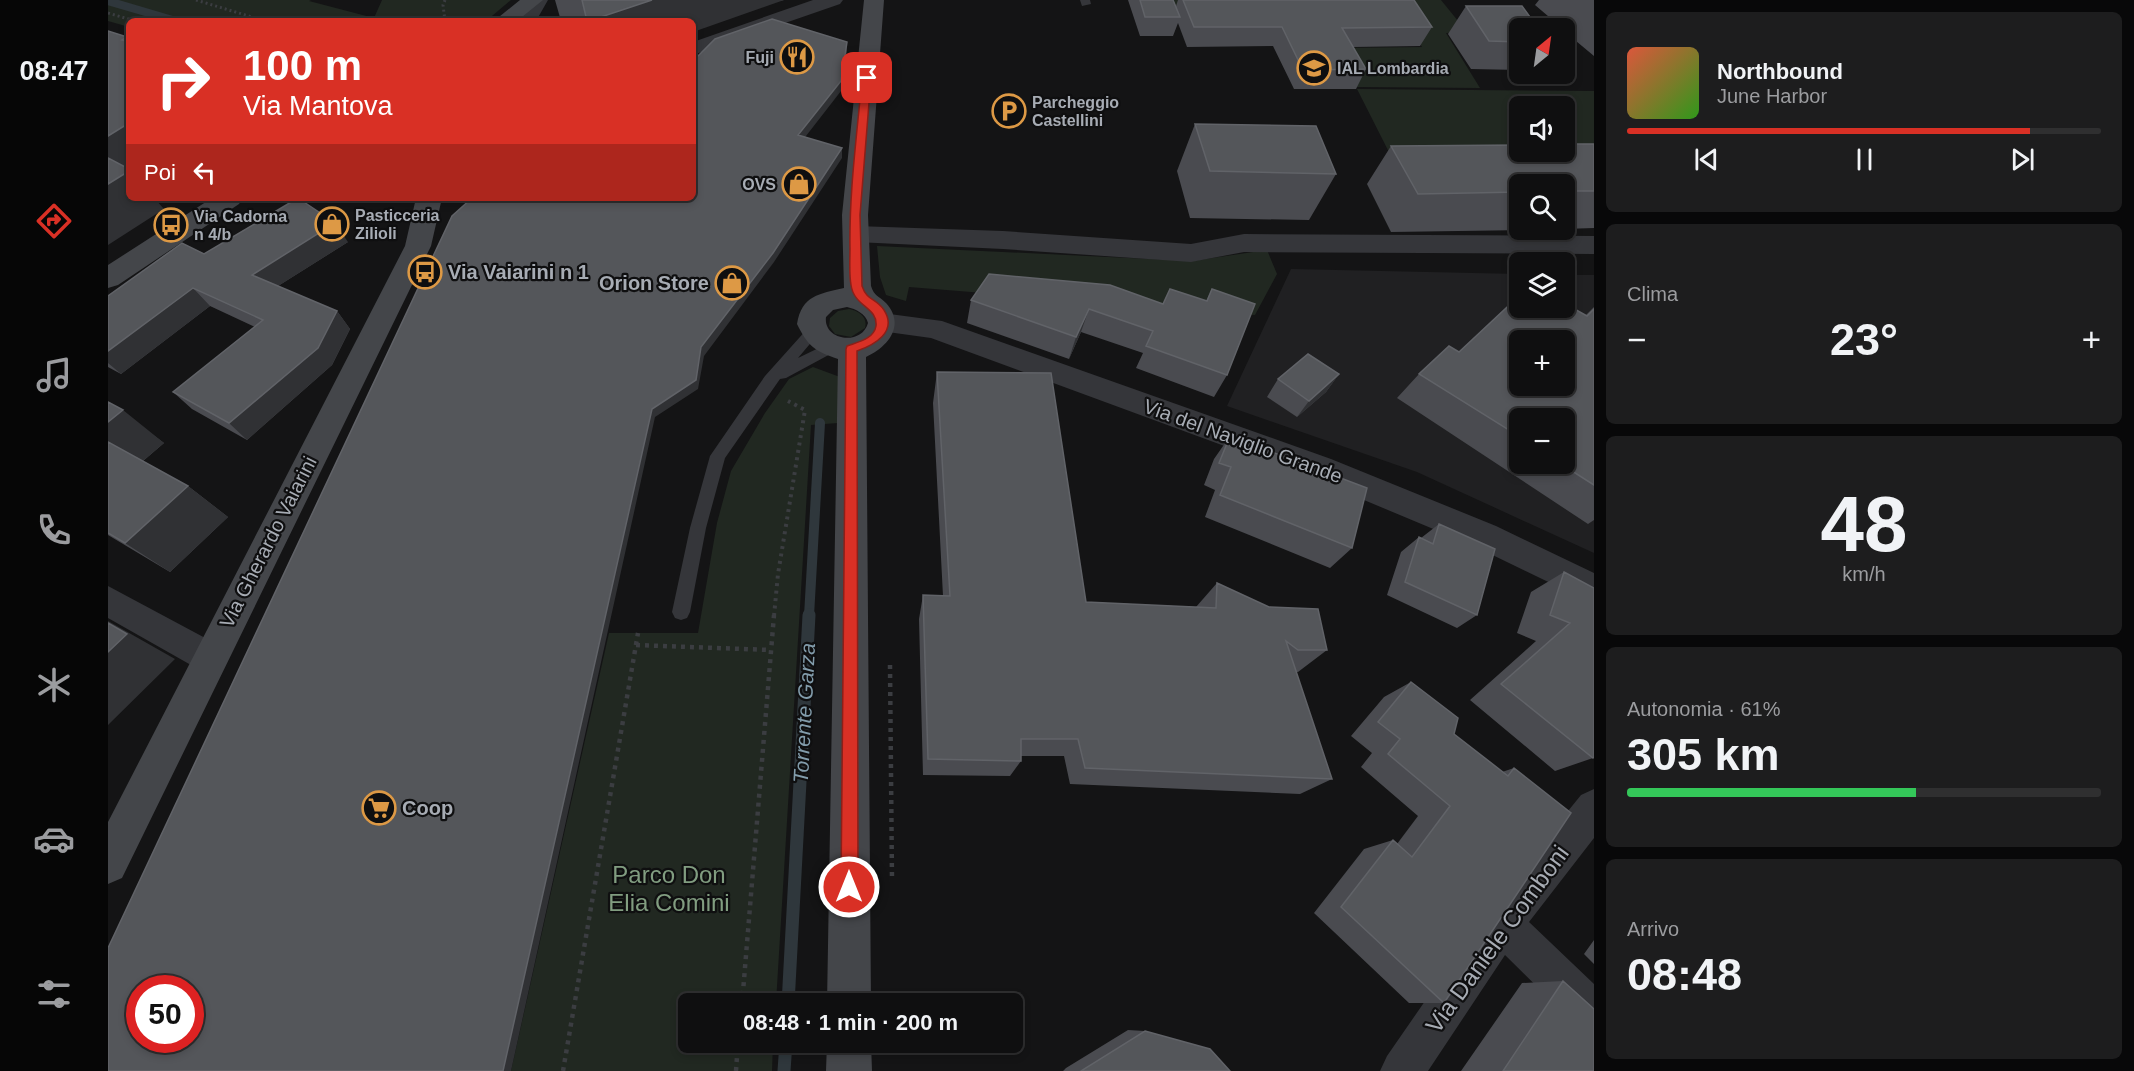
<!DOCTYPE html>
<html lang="it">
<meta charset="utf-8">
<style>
body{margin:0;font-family:Helvetica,sans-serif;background:#1d1d1e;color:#f1f3f6;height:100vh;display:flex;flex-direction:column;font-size:22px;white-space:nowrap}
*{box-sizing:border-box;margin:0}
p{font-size:20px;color:#9b9c9f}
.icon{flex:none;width:33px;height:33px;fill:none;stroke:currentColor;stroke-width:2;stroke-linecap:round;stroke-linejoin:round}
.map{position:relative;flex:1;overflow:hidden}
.sheet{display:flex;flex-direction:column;gap:12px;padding:12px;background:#080809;width:540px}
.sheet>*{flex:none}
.top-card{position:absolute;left:18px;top:18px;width:570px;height:183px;border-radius:9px;box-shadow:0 3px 9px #0003,0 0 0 2px #2f2f30;background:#d93025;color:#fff;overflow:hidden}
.needle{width:39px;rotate:29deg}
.tools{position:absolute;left:1401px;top:18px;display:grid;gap:12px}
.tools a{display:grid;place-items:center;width:66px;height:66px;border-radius:9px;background:#0f0f10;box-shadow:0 3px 9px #0003,0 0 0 2px #2f2f30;font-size:30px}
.speed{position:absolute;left:18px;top:975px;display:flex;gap:12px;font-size:30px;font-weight:700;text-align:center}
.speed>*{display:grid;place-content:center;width:78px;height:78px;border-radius:50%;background:#0f0f10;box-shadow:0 3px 9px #0003,0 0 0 2px #2f2f30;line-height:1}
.speed .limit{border:9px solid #d22;background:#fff;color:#111}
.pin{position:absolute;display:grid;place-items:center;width:51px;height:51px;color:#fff;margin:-26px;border-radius:12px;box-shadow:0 3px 9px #0006}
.me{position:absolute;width:66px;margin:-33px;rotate:0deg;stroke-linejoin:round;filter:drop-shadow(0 0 4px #0008)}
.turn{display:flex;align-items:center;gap:21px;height:126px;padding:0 18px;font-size:27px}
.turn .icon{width:78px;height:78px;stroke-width:2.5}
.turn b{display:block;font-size:42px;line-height:51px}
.then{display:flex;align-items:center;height:57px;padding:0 18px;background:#0003;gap:12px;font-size:22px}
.big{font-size:45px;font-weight:700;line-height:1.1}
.sheet .widget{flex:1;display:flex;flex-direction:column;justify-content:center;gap:9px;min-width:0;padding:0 21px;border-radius:9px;background:#1d1d1e}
.sheet .dial{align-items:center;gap:0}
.dial b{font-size:78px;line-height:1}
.song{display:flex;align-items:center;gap:18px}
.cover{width:72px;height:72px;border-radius:9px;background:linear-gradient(135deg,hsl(10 70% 55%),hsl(110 70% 35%))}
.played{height:6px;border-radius:3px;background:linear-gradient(90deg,#d93025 85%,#2f2f30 85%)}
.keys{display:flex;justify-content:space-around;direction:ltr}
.heat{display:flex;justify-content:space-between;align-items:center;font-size:33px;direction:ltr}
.charge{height:9px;border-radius:4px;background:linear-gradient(90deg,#34c759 61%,#2f2f30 0)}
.trip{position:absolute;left:570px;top:993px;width:345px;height:60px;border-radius:9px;background:#0f0f10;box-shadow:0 3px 9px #0003,0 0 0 2px #2f2f30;font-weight:700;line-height:60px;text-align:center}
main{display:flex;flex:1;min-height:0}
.tab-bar{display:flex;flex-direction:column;width:108px;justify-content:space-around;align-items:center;background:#060606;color:#9b9c9f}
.tab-bar .icon{width:42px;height:42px}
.tab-bar .on{color:#d93025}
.tab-bar b{font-size:27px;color:#f1f3f6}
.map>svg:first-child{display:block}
</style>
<main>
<nav class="tab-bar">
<b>08:47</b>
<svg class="icon on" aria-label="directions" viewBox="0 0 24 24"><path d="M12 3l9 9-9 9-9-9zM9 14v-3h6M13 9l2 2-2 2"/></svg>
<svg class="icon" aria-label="music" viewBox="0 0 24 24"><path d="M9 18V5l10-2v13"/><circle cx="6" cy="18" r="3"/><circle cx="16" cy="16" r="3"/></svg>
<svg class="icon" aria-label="phone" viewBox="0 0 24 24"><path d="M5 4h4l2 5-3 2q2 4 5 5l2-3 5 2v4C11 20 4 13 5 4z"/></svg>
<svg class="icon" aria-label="climate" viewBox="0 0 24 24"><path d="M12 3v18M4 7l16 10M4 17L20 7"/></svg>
<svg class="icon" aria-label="car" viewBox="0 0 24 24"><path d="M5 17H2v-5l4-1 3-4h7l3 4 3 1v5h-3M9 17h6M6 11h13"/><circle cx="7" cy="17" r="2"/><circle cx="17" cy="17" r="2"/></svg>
<svg class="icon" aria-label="filters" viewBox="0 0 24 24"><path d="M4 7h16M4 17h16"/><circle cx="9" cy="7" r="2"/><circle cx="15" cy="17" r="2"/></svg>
</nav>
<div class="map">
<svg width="1486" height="1071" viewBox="0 0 1486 1071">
<rect width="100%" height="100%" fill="#141415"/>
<path fill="#202022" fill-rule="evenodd" d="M1183,269L1411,274L1412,308H1456L1457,275H1486V553L1309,472L1119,406ZM1412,340H1456V386H1412ZM1412,418H1456V464H1412Z"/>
<path fill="#212821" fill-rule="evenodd" d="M0,0H203L201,1L266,18L274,0H403L378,21H21V27L0,21Z
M1054,0H1333L1359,32L1338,33L1372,88L1249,87L1228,48L1314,47L1291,10L1058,11Z
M1249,89L1486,91V170L1289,168ZM1412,106H1456V152H1412Z
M769,246L1084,261L1159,250L1169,274L1147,315L801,287L798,301L778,295L772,277Z
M741,309C751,311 760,317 757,328L743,337L727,334L721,326L722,318L730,311Z
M705,367L732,377L730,423L703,425L668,1003L580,1004V1042L665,1043L664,1071H403L501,633H590L609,523L623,471L657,413L681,379Z"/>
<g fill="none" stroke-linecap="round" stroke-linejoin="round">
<path stroke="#2f373c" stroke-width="8" d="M0,1L68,21"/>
<path stroke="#2f373c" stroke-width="10" d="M701,616L712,423"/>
<path stroke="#2f373c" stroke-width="13" d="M680,1004L701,615
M676,1071L678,1042"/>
<path stroke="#3b3d41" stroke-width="3" stroke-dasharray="2 3" stroke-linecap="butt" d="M88,0L157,21
M337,0L335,5L337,21
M0,13L27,21"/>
<path stroke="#3b3d41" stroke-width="4" stroke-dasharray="3 4.5" stroke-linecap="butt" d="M666,616L670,574L697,410L680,401"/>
<path stroke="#3b3d41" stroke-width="4.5" stroke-dasharray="4 5" stroke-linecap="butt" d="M528,645L662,650
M782,665L784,880
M634,1004L666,615
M455,1071L530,633
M628,1071L630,1042"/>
<path fill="#35363a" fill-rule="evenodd" d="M972,0H982L983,4L974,6Z
M705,327L712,332L690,358L723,342L730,347L728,351L678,378L672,379L617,458L598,528L582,612L579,618L573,620L567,618L564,612L582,528L602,456L657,376L700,328Z"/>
<path fill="#35363a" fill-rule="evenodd" d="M748,226L895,231L1083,244L1136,234L1486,236V254L1136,252L1083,262L895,249L748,242L739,240L736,234L739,228Z
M774,313L834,321L1223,459L1388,526L1486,573V604L1366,546L1201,477L823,338L765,330L761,323L765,316Z
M0,586L114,647L119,658L114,669L102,674L90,669L0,618Z
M1486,789V838L1421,922L1486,984V1034L1471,1028L1397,955L1320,1071H1272L1279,1056L1380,910L1473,795Z"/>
<path fill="#35363a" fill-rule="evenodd" d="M420,0H440L428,21H408Z
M705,0H735L732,4L585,55V42Z"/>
<path fill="#44464a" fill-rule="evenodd" d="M412,0H435L409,21H386Z
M756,0H776L760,215L763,286C766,296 771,296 778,303C798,325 780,347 758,357L763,1004H719L730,359C706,351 700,346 689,324C694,295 711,294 736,288L734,215ZM739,307C748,309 758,314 760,323C754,346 715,341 718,317L725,310Z
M104,198H135L131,204L10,285L0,288V265Z
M308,198H334L323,246L14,878L0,884V822L297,246Z
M719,1042H763L764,1071H718Z"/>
</g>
<path fill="#4a4b50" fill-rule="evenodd" d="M447,0H676L585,21H453Z
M1020,0H1065L1068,6L1070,0H1306L1324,27L1312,46L1245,47L1258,69L1248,89H1186L1165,46L1079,47L1070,23L1065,36H1032Z
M1431,0H1486V56L1456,31V28H1454L1427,5Z
M1358,6L1412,28V70L1363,69L1340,34Z
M1087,124L1228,174L1201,220L1082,218L1069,171Z
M1486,144V228L1456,229V184H1412V230H1425L1283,232L1259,184L1283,146Z
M240,242L170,286L229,311L242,329L224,365L139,440L84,409L65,392L147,327L102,306L13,374L0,367V296L96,254Z
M1104,289L1119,375L1106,397L1028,368L1035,353L973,332L961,359L859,323L863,300L1055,304L1098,301Z
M1486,307V520L1480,524L1289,398L1311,374L1351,352L1478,315ZM1412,418L1456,464H1412Z
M829,372L978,602L1088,607L1109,583L1219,650L1190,672H1188L1224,779L1192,794L962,784L956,756H913V761L902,776L815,775L811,619L815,595L835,596L825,403Z
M1231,374L1218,392L1189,417L1159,397L1170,379Z
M0,402L56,443L35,461L80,486L120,517L62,572L0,535Z
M1122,436L1244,548L1222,568L1097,517L1107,490L1096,485L1106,459Z
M1331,524L1369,615L1349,628L1279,595L1293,552L1311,537L1313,538Z
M1456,572L1485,758L1447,771L1362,700L1428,641L1409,633L1423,592Z
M1303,682L1346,734L1394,772L1406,768L1336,1003H1301L1206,913L1256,849L1285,840L1289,844L1310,816L1253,767L1264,753L1243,736L1276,697Z
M1486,940V964L1476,954Z
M1455,981L1486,1071H1353L1414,983Z
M1020,1030L1037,1031L1122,1071H955L958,1068Z"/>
<path fill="#303134" d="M544,0H676L585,32V21H481Z
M19,37L21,40V49L14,40Z
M739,42V52L733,91L691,145L690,135Z
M21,123V198H46L56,209L0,245V136Z
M734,148V158L666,262L596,356L590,389L547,417L403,1071H395L544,409L593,347Z
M227,223L240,242L159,293L144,275Z
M85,288L102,306L13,374L0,363V351Z
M981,309L973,332L961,359L968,337Z
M229,311L242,329L224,365L139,440L121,423Z
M1231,374L1218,392L1189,417L1201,401Z
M15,410L56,443L29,466L0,445V422Z
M80,486L120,517L62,572L17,543Z
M0,621L67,659L0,725Z"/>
<path fill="#54565a" stroke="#616368" stroke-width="1.5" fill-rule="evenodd" d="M474,0H544L481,21H479Z
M1032,0H1065L1072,17H1037Z
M1075,0H1306L1324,27L1234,28L1258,69L1195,70L1174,27H1086Z
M1358,6H1414L1430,28H1412V42L1381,41Z
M664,19L739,42L733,81L690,135L734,148L665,253L593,347L588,380L544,409L395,1071H0V948L344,216L364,198H585V61L607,39ZM32,988H82V1040H32Z
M0,31L19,37L14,40L21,42V123L0,136Z
M1087,124L1208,126L1228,174L1102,171Z
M1456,144H1486V191H1456V184H1412V192L1310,194L1283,146L1412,145V152H1456Z
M0,158L21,169V171L0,184Z
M190,198L227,223L144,275L229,311L210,348L121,423L65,392L155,320L85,288L0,351V296L74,243L96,254Z
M881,274L1002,285L1055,304L1062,289L1099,301L1104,289L1147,304L1119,375L1038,346L1045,331L981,309L968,337L863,300Z
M1412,295V308H1456V303L1479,316L1486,309V485L1453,464H1456V418H1412V437L1311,374L1341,346L1351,352ZM1412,340H1456V386H1412Z
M1200,354L1231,374L1201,401L1170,379Z
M829,372L943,373L978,602L1108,608L1109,583L1161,607L1210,609L1219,650H1190L1178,641L1224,779L977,768L970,739H913V761L820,759L815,595L842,596Z
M0,402L15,410L0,422Z
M1122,436L1259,488L1244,548L1112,495L1123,467L1111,463Z
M0,442L80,486L17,543L0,533Z
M1331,524L1387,549L1369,615L1297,582L1311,537L1325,544Z
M1456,572L1486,588V757L1485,758L1393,684L1462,623L1442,615Z
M0,623L19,634L0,652Z
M1303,682L1350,718L1346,734L1400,776L1406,768L1463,813L1336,1003L1233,907L1285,840L1304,857L1342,806L1280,754L1292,739L1270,722Z
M1455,981L1486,1009V1071H1395Z
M1037,1031L1102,1049L1122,1071H973Z"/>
<path fill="#d93025" stroke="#8d1f18" stroke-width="1.5" d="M759,75L763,78L752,215L754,286C759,301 768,298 776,310C790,332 766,345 749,351L750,887L747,893L741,895L735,893L733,887L738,349L739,346C750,342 766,339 768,326C770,307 746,307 743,285C741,274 742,260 742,249C741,192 749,135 754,78Z"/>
<defs>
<g id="restaurant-ring" transform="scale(1.725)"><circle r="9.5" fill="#0f0f10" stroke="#dd9945" stroke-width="1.5"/><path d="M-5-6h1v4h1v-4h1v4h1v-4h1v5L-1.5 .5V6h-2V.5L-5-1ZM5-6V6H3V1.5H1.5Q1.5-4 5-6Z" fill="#dd9945"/></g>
<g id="school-ring" transform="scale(1.725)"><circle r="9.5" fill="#0f0f10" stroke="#dd9945" stroke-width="1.5"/><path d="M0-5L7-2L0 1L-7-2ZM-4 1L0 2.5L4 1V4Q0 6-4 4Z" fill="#dd9945"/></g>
<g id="parking-ring" transform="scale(1.725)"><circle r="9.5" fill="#0f0f10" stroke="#dd9945" stroke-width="1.5"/><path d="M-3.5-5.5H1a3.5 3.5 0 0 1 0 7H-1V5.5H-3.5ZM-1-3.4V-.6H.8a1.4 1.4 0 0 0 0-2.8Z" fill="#dd9945"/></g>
<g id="shop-ring" transform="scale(1.725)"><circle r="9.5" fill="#0f0f10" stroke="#dd9945" stroke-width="1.5"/><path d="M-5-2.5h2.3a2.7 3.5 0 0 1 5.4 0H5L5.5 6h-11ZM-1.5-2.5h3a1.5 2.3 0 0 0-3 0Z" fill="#dd9945"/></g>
<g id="bus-ring" transform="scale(1.725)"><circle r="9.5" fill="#0f0f10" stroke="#dd9945" stroke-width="1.5"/><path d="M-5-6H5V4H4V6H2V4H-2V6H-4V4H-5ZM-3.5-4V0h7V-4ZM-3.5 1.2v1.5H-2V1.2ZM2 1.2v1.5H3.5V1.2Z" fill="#dd9945"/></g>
<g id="supermarket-ring" transform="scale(1.725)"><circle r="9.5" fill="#0f0f10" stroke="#dd9945" stroke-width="1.5"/><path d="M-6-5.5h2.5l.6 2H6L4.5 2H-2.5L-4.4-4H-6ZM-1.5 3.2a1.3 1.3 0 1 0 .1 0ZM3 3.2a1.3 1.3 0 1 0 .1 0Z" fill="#dd9945"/></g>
</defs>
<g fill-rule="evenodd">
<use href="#restaurant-ring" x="689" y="57"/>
<use href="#school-ring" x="1206" y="68"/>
<use href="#parking-ring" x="901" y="111"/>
<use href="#shop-ring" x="691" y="184"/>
<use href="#shop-ring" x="224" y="224"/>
<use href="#bus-ring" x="63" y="225"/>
<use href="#bus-ring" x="317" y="272"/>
<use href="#shop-ring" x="624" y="283"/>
<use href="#supermarket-ring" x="271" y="808"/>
</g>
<g text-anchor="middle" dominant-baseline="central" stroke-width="4.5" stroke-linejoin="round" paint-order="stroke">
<g font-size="16" font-weight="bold" fill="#a7acb4" stroke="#0f0f10" text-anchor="start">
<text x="666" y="57" text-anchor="end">Fuji</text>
<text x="1229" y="68">IAL Lombardia</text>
<text x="924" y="102">Parcheggio<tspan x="924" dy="18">Castellini</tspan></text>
<text x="668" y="184" text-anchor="end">OVS</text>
<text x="247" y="215">Pasticceria<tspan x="247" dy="18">Zilioli</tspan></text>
<text x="86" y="216">Via Cadorna<tspan x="86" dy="18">n 4/b</tspan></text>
</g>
<g font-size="20" font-weight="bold" fill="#a7acb4" stroke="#0f0f10" text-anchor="start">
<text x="340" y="272">Via Vaiarini n 1</text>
<text x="601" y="283" text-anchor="end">Orion Store</text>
<text x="294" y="808">Coop</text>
</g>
<g font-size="20" fill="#a7acb4" stroke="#0f0f10">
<text transform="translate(1135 441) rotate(20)">Via del Naviglio Grande</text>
<text transform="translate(160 542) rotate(-63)">Via Gherardo Vaiarini</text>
</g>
<g font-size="21" font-style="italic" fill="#829cab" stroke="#0f0f10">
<text transform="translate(696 713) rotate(-87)">Torrente Garza</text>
</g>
<g font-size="24" fill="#819d80" stroke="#0f0f10">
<text x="561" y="874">Parco Don<tspan x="561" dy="28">Elia Comini</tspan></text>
</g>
<g font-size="24" fill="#a7acb4" stroke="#0f0f10">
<text transform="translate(1389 939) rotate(-54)">Via Daniele Comboni</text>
</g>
</g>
</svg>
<div class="tools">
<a><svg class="needle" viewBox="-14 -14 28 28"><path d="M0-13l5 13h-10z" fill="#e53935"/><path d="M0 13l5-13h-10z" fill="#9b9c9f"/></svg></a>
<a><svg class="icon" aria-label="sound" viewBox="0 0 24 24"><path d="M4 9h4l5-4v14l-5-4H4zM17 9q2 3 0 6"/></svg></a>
<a><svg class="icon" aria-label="search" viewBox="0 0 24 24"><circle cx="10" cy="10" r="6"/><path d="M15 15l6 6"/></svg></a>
<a><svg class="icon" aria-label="layers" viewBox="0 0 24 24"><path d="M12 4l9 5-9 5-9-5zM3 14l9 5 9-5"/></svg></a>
<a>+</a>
<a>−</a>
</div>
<div class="speed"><div class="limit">50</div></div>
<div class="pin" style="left:759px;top:78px;background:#d93025"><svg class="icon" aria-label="arrive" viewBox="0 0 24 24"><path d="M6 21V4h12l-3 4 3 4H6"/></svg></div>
<svg class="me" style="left:741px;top:887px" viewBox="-20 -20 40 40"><circle r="17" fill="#d93025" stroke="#fff" stroke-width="3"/><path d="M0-11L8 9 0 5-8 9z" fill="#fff"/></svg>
<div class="trip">08:48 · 1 min · 200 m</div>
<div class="top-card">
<div class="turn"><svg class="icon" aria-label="right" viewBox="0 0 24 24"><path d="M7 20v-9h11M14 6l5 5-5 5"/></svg><div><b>100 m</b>Via Mantova</div></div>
<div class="then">Poi<svg class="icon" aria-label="left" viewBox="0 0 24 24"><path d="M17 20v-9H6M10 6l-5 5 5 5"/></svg></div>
</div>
</div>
<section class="sheet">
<div class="widget">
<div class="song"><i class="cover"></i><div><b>Northbound</b><p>June Harbor</p></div></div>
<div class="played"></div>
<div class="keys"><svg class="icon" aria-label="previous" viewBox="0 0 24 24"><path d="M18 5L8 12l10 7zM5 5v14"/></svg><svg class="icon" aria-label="pause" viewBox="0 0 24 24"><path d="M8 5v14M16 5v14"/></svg><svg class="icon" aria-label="next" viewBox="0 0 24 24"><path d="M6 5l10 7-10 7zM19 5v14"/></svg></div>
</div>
<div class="widget"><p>Clima</p>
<div class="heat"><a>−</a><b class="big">23°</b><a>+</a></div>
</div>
<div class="widget dial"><b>48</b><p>km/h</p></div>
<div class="widget"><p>Autonomia · 61%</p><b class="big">305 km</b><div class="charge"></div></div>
<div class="widget"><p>Arrivo</p><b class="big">08:48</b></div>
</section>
</main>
